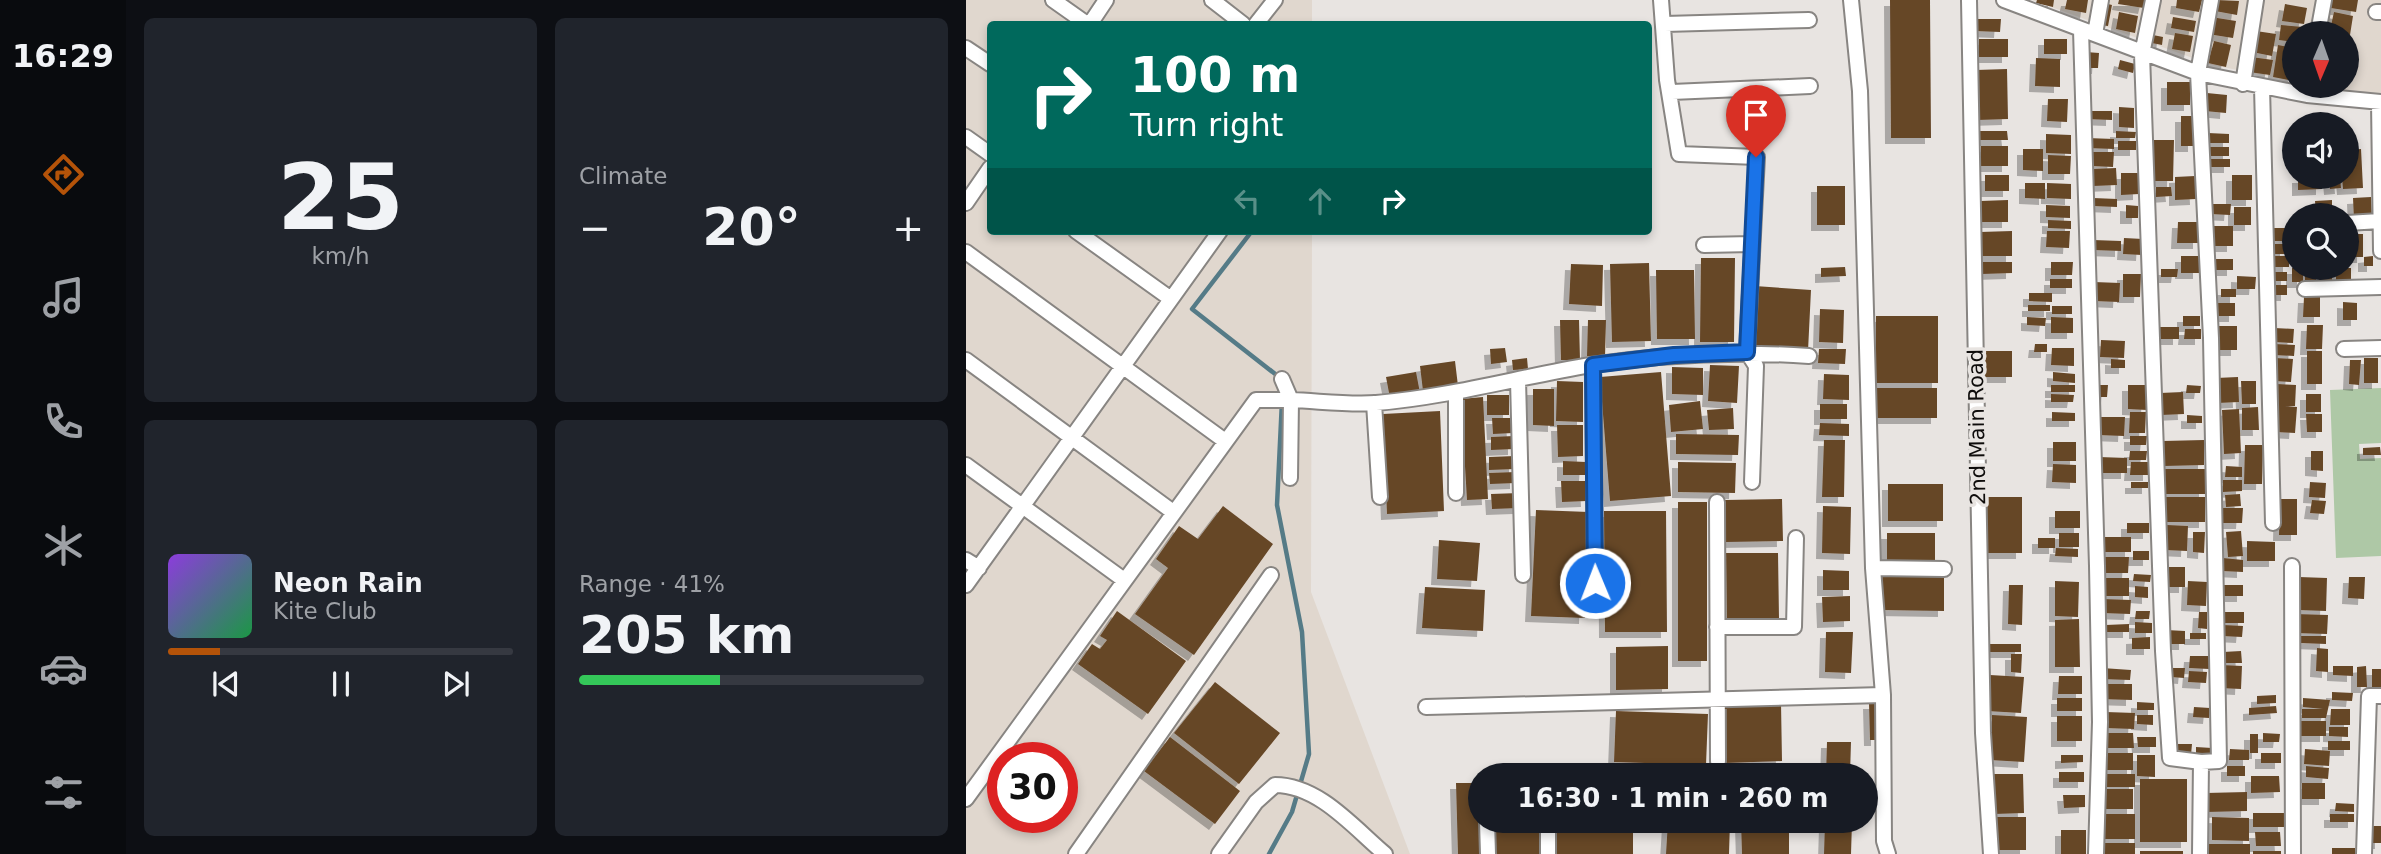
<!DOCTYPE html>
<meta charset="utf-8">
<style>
body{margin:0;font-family:"DejaVu Sans",sans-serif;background:#20242c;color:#f1f3f6;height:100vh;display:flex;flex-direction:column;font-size:26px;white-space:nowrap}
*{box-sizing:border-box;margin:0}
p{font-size:23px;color:#9ea1a6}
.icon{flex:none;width:38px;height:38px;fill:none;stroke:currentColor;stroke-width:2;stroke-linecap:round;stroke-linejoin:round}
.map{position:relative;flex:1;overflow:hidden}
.drawer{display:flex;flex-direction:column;gap:18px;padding:18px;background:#0d0f14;width:840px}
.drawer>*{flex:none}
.guide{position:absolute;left:21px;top:21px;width:665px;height:214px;border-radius:7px;box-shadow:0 4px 10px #0003;background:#00695c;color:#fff;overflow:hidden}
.needle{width:46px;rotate:182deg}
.buttons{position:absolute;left:1316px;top:21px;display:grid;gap:14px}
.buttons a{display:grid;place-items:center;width:77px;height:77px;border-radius:50%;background:#171b24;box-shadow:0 4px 10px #0003;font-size:35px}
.speed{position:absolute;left:21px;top:742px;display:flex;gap:14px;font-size:35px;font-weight:700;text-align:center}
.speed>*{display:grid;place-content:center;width:91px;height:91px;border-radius:50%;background:#171b24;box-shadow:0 4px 10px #0003;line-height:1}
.speed .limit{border:10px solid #d22;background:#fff;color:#111}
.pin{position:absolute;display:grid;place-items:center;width:60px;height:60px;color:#fff;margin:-72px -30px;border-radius:50% 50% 50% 0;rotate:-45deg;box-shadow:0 0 7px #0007}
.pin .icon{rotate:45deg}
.me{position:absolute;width:77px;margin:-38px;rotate:359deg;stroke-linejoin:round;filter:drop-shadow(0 0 5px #0008)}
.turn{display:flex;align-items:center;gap:24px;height:147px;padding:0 28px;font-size:32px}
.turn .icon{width:91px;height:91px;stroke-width:2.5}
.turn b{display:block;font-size:49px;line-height:60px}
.lanes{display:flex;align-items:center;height:66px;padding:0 28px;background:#0003;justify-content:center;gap:35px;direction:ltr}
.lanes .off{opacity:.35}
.big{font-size:52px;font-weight:600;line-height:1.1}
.drawer .card{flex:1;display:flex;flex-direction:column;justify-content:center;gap:10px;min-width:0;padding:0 24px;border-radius:10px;background:#20242c}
.drawer .dial{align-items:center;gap:0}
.dial b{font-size:91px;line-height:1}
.song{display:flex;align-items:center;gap:21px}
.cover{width:84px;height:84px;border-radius:10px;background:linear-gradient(135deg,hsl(270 70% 55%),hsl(140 70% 35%))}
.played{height:7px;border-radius:4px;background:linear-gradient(90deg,#b45309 15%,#363941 15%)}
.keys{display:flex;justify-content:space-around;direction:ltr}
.heat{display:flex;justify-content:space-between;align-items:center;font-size:38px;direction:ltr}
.charge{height:10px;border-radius:5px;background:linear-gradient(90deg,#34c759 41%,#363941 0)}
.drawer .tiles{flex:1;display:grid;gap:18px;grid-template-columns:repeat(2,1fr)}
.trip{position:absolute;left:502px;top:763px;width:410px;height:70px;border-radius:35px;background:#171b24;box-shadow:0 4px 10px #0003;font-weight:600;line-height:70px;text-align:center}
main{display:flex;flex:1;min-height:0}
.tab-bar{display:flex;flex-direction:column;width:126px;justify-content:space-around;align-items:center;background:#090b0e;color:#9ea1a6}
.tab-bar .icon{width:49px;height:49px}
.tab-bar .active{color:#b45309}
.tab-bar b{font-size:32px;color:#f1f3f6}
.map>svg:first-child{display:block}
</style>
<main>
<nav class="tab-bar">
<b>16:29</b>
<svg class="icon active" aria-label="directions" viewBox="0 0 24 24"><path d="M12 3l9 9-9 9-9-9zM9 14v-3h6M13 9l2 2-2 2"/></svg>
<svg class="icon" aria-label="music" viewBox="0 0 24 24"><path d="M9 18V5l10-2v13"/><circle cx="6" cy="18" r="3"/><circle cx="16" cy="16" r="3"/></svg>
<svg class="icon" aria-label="phone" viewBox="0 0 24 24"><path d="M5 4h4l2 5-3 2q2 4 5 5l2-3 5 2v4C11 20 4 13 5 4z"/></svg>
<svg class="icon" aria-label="climate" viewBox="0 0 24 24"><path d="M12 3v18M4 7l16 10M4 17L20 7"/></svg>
<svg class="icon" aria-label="car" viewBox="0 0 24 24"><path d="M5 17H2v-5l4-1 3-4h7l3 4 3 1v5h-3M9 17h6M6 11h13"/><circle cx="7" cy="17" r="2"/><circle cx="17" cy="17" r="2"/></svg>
<svg class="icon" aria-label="filters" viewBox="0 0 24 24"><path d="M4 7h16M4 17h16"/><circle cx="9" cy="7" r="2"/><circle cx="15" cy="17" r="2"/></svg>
</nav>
<section class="drawer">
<div class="tiles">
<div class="card dial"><b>25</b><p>km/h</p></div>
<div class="card"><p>Climate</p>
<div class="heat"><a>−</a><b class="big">20°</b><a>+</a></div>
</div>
<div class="card">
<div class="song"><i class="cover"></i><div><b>Neon Rain</b><p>Kite Club</p></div></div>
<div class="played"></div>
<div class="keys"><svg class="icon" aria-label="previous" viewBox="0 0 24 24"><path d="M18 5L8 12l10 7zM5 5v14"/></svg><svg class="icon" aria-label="pause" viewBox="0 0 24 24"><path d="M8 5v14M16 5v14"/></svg><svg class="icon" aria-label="next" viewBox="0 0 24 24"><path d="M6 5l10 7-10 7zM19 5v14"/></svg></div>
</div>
<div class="card"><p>Range · 41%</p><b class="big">205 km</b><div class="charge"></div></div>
</div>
</section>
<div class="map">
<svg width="1415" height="854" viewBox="0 0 1415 854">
<defs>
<filter id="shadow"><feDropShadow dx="-6" dy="6" stdDeviation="0" flood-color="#0004"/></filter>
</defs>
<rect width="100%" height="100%" fill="#e8e4e1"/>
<path fill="#e0d7ce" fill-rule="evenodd" d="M0,0H346V24H24V231H346L345,592L444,854H0ZM37,758H96V817H37Z
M1066,0H1415V97L1355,86H1381V33H1328V81L1246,65Z"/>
<path fill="#aec8a6" d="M1415,388V443L1393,444L1394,459L1415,458V556L1370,558L1364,390Z"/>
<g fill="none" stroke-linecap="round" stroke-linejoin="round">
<path stroke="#557b87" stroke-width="4.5" d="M286,231L226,309L313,377
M303,854L326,812L343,754L336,632L311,505L316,401"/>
</g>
<path fill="#664728" filter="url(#shadow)" d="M924,0H964L965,138H925Z
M1071,0H1088L1087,7L1070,3Z
M1101,0H1122L1120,13L1099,9Z
M1153,0H1180L1178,8L1152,4Z
M1211,0H1236L1233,12L1210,8Z
M1251,0L1273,1L1271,15L1249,11Z
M1366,0H1392L1390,12L1365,8Z
M1138,3L1146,5L1142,26L1134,25Z
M1319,4L1341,8L1338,24L1316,21Z
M1153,12L1172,16L1169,33L1150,29Z
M1368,12L1387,16L1384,35L1364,30Z
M1207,17L1230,21L1228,32L1205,28Z
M1245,17L1270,21L1267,38L1242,34Z
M1009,19H1035L1034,32L1009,31Z
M1315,25L1337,27L1336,33H1328V42L1313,40Z
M1290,31L1310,34L1306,56L1286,52Z
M1209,33L1227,36L1224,52L1206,49Z
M1182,34L1197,37L1196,45L1181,42Z
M1013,39H1042V57H1013Z
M1078,39H1101V54H1078Z
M1248,41L1265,45L1260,67L1242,63Z
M1312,45L1328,48V81L1307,77Z
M1120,52L1133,53L1132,68H1119Z
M1285,57L1307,60L1304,75L1283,72Z
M1070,58L1094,59V87L1069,86Z
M1154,60L1169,64L1167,73L1152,69Z
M1041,69L1042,119L1011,120L1010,70Z
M1201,82H1224V105H1201Z
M1241,93L1261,95L1260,113L1239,111Z
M1082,99H1102L1101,122L1081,121Z
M1153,107L1168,108V128L1153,127Z
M1120,111H1146V120L1120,119Z
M1215,116H1228V146H1215Z
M1014,131H1041L1042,140H1014Z
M1150,131L1170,132L1169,138H1150Z
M1242,133L1263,134V143H1242Z
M1080,134L1105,135V154L1080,153Z
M1121,138L1148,139V149L1121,148Z
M1186,140H1208L1207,181H1186Z
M1152,141H1170V150H1152Z
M1015,146H1042V166H1015Z
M1241,147H1263V156H1241Z
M1057,149H1077V171L1057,170Z
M1395,149L1397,188L1377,189L1376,177H1381V150Z
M1126,152H1148L1147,167L1126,166Z
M1082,155L1105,156L1104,174H1082Z
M1241,159H1264V167H1241Z
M1150,168L1151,185L1127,186L1126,169Z
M1155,173H1173V194L1155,195Z
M1019,175H1043V191H1019Z
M1266,175H1286V200H1266Z
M1229,176L1230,199L1209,200V177Z
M1332,177H1356V189L1332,190Z
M1363,177H1374L1375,188L1364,189Z
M1059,183H1079V199L1059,198Z
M1081,183L1105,184V199L1081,198Z
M851,186H879V225H851Z
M1190,187H1205L1206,196L1190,197Z
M1405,197L1406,219L1388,220L1387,198Z
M1127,198L1151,199V207L1127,206Z
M1042,200V222H1015V201Z
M1366,200V215H1350L1349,201Z
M1244,204H1265L1264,215L1244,214Z
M1080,205L1104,206V218L1080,217Z
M1160,205L1172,206V218H1160Z
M1268,207H1285V225H1268Z
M1082,220L1105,221V229L1082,228Z
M1212,222H1233V243H1211Z
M1247,226H1267V246H1247Z
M1303,228H1322V241H1303Z
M1046,231V256H1014V232Z
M1081,231H1104L1103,248L1080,247Z
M1388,234H1397V257H1388Z
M1158,238L1177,239L1176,255L1157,254Z
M1127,240L1155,241V251L1127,250Z
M1303,244H1320V254H1303Z
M1215,256H1233V273H1215Z
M1303,256H1323V267H1303Z
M1407,256V266H1398V257Z
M735,258H769L768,342H734Z
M1248,259H1267V270H1248Z
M1016,262H1046V273L1016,274Z
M1085,262H1107L1106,275H1085Z
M683,263L685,341L646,342L644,264Z
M605,264L637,265L636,306L603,304Z
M879,267L880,276L855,277V268Z
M1326,268H1337V282H1326Z
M1339,268H1350V283H1339Z
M1353,268H1366V282H1353Z
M1370,268H1385V284H1370Z
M1195,269H1212L1211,277H1195Z
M690,270H728L729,339H691Z
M1306,272H1321V281H1306Z
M1157,274H1175L1174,297H1157Z
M1271,276L1290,277L1289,289H1271Z
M1084,279H1106V288H1084Z
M1128,282L1154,283L1153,302L1128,301Z
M1303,285H1321V295H1303Z
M789,286L845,290L842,351L786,348Z
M1255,289H1270V297H1255Z
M1063,293H1086V302L1063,301Z
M1338,297H1354V317H1337Z
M1377,302L1391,303V320H1377Z
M1251,303H1269V316H1250Z
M1062,305H1084V311H1062Z
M1086,306H1106V314H1086Z
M854,309L878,310L877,343L853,342Z
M910,316H972V383H910Z
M1217,316H1234V326H1217Z
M1061,317L1080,318L1079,326L1061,325Z
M1085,317L1107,318V333H1085Z
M594,320H613L614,360H595Z
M622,320H640L639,357L621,356Z
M1341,325H1357L1356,349H1340Z
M1250,326H1271V350H1250Z
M1192,327H1213V339H1191Z
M1308,328L1328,329L1327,343L1308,342Z
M1219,329H1235V339H1218Z
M1135,340L1159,341L1158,358L1134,357Z
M1069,344H1081V352H1068Z
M1308,344L1329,345L1328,356L1307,355Z
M539,348L541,362L525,364L524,349Z
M1086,348H1108V366L1085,365Z
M853,349H880L879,364L852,363Z
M1016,351H1046V377H1016Z
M1341,351H1356V384H1341Z
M561,358L562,369L547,370L546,360Z
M1309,358L1327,359L1325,382L1308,381Z
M1398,358H1412V383H1398Z
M1145,359L1159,360V368H1145Z
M1384,360H1395L1393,385L1383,384Z
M489,361L492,386L457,391L454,366Z
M744,365L773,366L771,403L742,401Z
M706,367L737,368V395L706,394Z
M450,372L454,393L424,398L420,377Z
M695,372L705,496L644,501L634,377Z
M1087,372L1109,374V383L1087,381Z
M858,374L883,375V400L857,399Z
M1272,377L1273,402L1251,403L1250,378Z
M591,381L617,382V422L590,421Z
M1275,381H1290V404H1276Z
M1311,384L1330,385L1329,406H1319L1331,407L1329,433L1310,432L1313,405H1310Z
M1085,385H1109V392H1085Z
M1130,385H1142L1141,397H1130Z
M1162,385H1182L1181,410L1162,409Z
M1221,385L1235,386L1234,393H1220Z
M907,388H971V418H907Z
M567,389H588V426L567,425Z
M1217,392L1218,414L1195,415L1194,393Z
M1085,394L1108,395L1107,402H1085Z
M1340,394H1355V412H1340Z
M521,395H543V415H521Z
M517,397L522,499L501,500L495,399Z
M734,401L737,429L705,432L703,405Z
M854,404H881V419H854Z
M1292,407L1293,430H1276V408Z
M767,408L768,429L743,430L741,410Z
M1273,409L1275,453L1258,454L1256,410Z
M474,411L478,511L421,514L417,414Z
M1086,412L1109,413V421H1086Z
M1164,412H1180L1179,433H1163Z
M1340,414H1356V432H1341Z
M1221,415L1236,416V423H1221Z
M1133,417H1159L1158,436L1132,435Z
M526,418H546L547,433L527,434Z
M854,423L883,424V436L853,435Z
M591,425H617V456L592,457Z
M710,434L773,435L772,455L710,454Z
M548,436V449L525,450V437Z
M1164,436H1181L1180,445H1164Z
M858,440H879L878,497H856Z
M1238,440V465L1198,466L1197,441Z
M1087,442H1110V461H1087Z
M1279,445H1297L1296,484H1278Z
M1414,447L1415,455H1397V448Z
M1164,451H1181L1180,460H1163Z
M1345,451H1357V471L1345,470Z
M549,456V469L523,470V457Z
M1133,457L1161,458V473H1132Z
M597,461L620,462L619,475H597Z
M712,462L770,463L769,493L712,492Z
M1165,462H1183V475H1164Z
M1087,464L1110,465V483L1086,482Z
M1260,466L1276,467V477H1259Z
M1196,469H1239V494H1196Z
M550,472V483L524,484L523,473Z
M1257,480H1276V491L1257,492Z
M595,481H620L621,501L596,502Z
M1165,482H1182V488H1165Z
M1344,482L1360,483L1359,498L1343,497Z
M922,484H977V521H922Z
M553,493V508L526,509L525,494Z
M1274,494L1275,506L1260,507L1259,495Z
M1019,497H1056V553H1019Z
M1199,497H1239V522H1199Z
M816,499L817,541L760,542L759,500Z
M1314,499H1331V535H1313Z
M1346,500L1360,501L1358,514L1344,513Z
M712,502H741V661H712Z
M257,506L307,544L228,655L169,614L202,568L190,559L213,526L232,539Z
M857,506L885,507L884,554L856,553Z
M1254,508H1277L1276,523H1254Z
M570,510L623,512L619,618L565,616Z
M638,511H700L701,632H639Z
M1089,511H1114V528H1089Z
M1161,523H1183V533H1161Z
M1201,525L1222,526L1221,551L1199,550Z
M1275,531L1277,556L1262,557L1260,532Z
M1227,532H1239L1238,553L1227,552Z
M921,533H969V564H921Z
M1093,533H1113V547H1093Z
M1136,537H1165V552H1136Z
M1072,538H1089V548H1072Z
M473,540L514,543L511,581L471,579Z
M1281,541L1309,542V561H1281Z
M1090,548L1112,549V557L1089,556Z
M1167,551H1183V560H1167Z
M760,553H812L813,619H761Z
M1133,557H1163L1162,573H1133Z
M1257,558L1277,560V572L1256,571Z
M1203,567H1219V587H1203Z
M857,570L883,571V590H857Z
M916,574H978V611L916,610Z
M1168,574L1185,575L1184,582L1167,581Z
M1333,577L1361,578L1360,611L1332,610Z
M1383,577H1399L1398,599L1382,598Z
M1132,578H1163V596H1132Z
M1089,581L1113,582L1112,617L1089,616Z
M1222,581L1241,582L1240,606L1221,605Z
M1043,585H1057L1056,625L1042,624Z
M1257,585H1277V596H1257Z
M1169,586L1182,587V598L1169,597Z
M459,587L519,590L517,631L456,628Z
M884,596V621L857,622L856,597Z
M1136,599L1165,600L1164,614L1136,613Z
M151,611L220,661L182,714L112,664L126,644L134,649L141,640L134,636Z
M1170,611H1184L1183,619H1169Z
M1233,612H1241V629L1232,628Z
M1256,612H1278V623H1256Z
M1329,614L1362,615L1361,634L1329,633Z
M1113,619L1114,667H1089V620Z
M1169,622L1186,623V633H1169Z
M1163,624V632H1140V625Z
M1257,625L1277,626L1276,637L1256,636Z
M1200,630L1219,631V644H1200Z
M860,632H887L885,673L859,672Z
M1224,633H1240V639H1224Z
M1335,636H1360V644L1335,643Z
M1184,637V649H1166V638Z
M1024,644H1055V652H1024Z
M702,646V689L650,690V647Z
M1351,648L1362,649V672L1350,671Z
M1275,651L1276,663H1257V652Z
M1045,654H1056L1055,673L1045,672Z
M1224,656H1243V669L1223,668Z
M1255,665L1276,666L1275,689L1254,688Z
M1367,666H1387V676L1367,675Z
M1400,666L1401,687H1391V667Z
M1136,668L1165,670L1164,680L1135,679Z
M1205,668H1219L1218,678L1205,677Z
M1406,669H1415V695H1406Z
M1223,671L1241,672L1240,683L1222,682Z
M1024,675L1058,677L1055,713L1021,711Z
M1093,676H1116V694H1092Z
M249,682L314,733L273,784L208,733Z
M1134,684H1166V700L1134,699Z
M1366,692L1387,693L1386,701L1366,700Z
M1310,695V703L1291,704V696Z
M1091,698H1116V711H1091Z
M1337,698L1364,700L1360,718H1336V709H1357L1337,707Z
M1171,702L1188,703V710H1171Z
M815,703L816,761L759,763L757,704Z
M903,703H911V740H904Z
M1310,706L1311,713L1283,715V708Z
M1228,707L1244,708L1243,718L1227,717Z
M1365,709H1384V725H1364Z
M650,711L742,714L740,765L648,762Z
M1140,712L1169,713L1168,729L1139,728Z
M1026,715L1061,717L1058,762L1024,760Z
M1171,715H1187V725L1171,724Z
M1091,716H1116V741H1091Z
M1334,721H1360V736H1334Z
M1363,727H1382V737L1363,736Z
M1139,733H1167L1168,748H1139Z
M1297,733L1314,734L1313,742H1297Z
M1284,734H1292V753H1284Z
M204,737L274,791L249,824L178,771Z
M1171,737H1190V747H1172Z
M1362,741H1384V750H1362Z
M861,742H885L884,775H860Z
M1210,744H1226L1225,755H1209Z
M1230,747L1246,748L1245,758L1230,757Z
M1264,749L1283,750V760H1263Z
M1339,749L1364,751L1363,766L1338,764Z
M1137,753H1167V770H1137Z
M1295,753H1315V763H1295Z
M1095,755H1117V762L1095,763Z
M1171,755H1189V777L1171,776Z
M1261,766H1279V776H1261Z
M1340,766L1363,768L1362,779L1340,777Z
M1093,772H1118V782H1093Z
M1027,774H1057L1058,813L1028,814Z
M1137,774H1169V787H1137Z
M1285,776H1313L1314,792L1285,793Z
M1174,779H1221V842H1174Z
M490,783H514L518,854H492Z
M1336,783H1359V799H1336Z
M1137,789H1167V809H1137Z
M1281,792V811L1240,812V793Z
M1097,795H1119V807L1098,808Z
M1370,803L1388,804V812L1369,811Z
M1287,813H1318V827H1287Z
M1137,814H1169V839H1137Z
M1364,814H1388V822H1364Z
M1029,817H1060V850H1029Z
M1246,817L1283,818V841L1246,840Z
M525,821H575V854H525Z
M587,821H667V854H586Z
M702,821H764L763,854H700Z
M775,821H823V854H776Z
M859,822H886L885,854H858Z
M1403,826H1415V843H1403Z
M1095,830H1120V854H1095Z
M1289,832H1314L1315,846H1290Z
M1137,843H1169V854H1137Z
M1240,844H1284V854H1240Z
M1366,848H1389V854H1366Z
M1174,851H1217V854H1174Z
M1287,851H1315V854H1287Z"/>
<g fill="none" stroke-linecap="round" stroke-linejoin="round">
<g stroke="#888582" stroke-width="18">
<path id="minor" d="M87,0L121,24
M246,0L277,24
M695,0L701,80L713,154L791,157L781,352L790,366L786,482
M885,0L894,91L907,568L917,695L918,841L922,854
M1003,0L1017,733L1025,854
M1038,0L1232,73L1341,95L1415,102
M1187,0L1176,54L1197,651L1204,758L1235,762L1234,854
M1410,12H1415
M124,24L140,0
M290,24L309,0
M699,24L843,20
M1115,30L1131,566L1134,722L1130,854
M1352,33L1358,0
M1129,34L1135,0
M0,48L24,64
M1277,84L1290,0
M1296,87L1307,523
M706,92L844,86
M1413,102L1415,251
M0,137L24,154
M0,203L24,168
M1381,223L1414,221
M110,231L205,299
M738,245L786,244
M0,252L259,441
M1339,289L1415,287
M1378,349L1415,348
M0,360L207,512
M627,365L629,583
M316,379L325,400C353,401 382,405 410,403C483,397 553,377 625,365C698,354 770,351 843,356
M552,380L557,575
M408,403L414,497
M0,465L158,580
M490,493V392
M751,502L752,761
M0,560L13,568
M1326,566L1327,854
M907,568L978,569
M0,585L254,231
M751,627H828L830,538
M460,707L917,695
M1235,762L1253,761L1245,338L1232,73L1245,0
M0,799L290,400H325L324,478
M521,821L522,854
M110,854L305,575
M253,854L290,802L309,785C353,785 388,828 419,854
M582,854V821
M1398,854L1403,696H1415"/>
</g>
<use href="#minor" stroke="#fff" stroke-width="14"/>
</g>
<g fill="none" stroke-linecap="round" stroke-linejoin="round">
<g stroke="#114b97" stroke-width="18">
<path id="route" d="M629,583L627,365L708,355L781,352L790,157"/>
</g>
<use href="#route" stroke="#1a73e8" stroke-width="12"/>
</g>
<g text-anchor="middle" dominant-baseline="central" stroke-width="7" stroke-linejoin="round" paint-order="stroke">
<g font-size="21" fill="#0e0c0b" stroke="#e8e4e1">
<text transform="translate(1011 427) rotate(-91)">2nd Main Road</text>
</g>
</g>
</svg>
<div class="buttons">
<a><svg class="needle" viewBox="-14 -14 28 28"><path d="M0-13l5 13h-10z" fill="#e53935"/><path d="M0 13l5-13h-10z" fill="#9ea1a6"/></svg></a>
<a><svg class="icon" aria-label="sound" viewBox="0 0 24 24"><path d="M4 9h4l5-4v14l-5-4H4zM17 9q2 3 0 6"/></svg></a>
<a><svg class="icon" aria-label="search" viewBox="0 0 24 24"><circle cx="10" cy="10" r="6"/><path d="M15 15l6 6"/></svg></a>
</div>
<div class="speed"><div class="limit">30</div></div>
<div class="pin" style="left:790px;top:157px;background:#d93025"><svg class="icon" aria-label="arrive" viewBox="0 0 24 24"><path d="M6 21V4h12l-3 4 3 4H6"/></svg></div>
<svg class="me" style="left:629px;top:583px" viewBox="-20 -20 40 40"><circle r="17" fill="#1a73e8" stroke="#fff" stroke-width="3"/><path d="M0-11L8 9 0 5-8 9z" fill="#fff"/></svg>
<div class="trip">16:30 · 1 min · 260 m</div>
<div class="guide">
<div class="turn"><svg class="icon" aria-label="right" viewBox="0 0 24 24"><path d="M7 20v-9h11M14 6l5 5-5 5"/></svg><div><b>100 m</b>Turn right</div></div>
<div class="lanes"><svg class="icon off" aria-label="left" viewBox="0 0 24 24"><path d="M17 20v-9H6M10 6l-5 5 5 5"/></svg><svg class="icon off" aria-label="ahead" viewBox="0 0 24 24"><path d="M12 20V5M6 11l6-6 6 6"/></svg><svg class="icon" aria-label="right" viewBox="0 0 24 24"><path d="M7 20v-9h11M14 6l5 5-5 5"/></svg></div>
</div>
</div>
</main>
